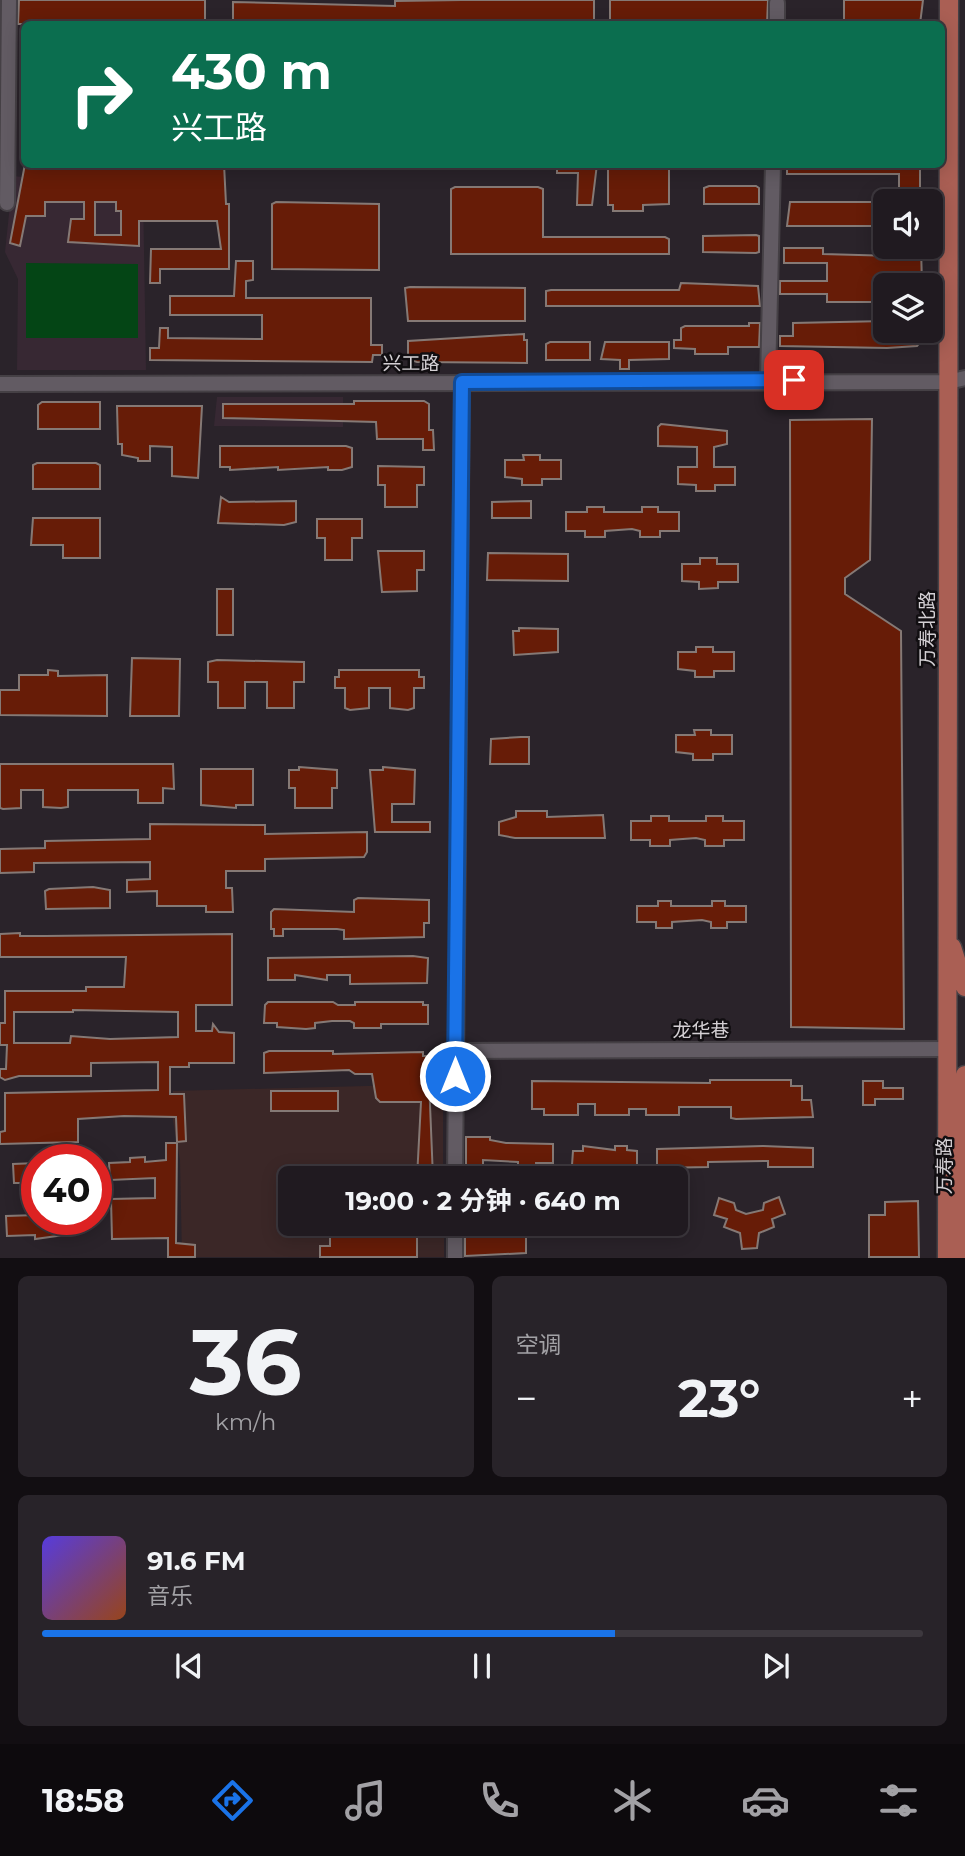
<!DOCTYPE html>
<html lang="zh">
<meta charset="utf-8">
<style>
body{margin:0;font-family:Montserrat,"Noto Sans SC",sans-serif;background:#282329;color:#f1f3f6;height:100vh;display:flex;flex-direction:column;font-size:26px;white-space:nowrap}
*{box-sizing:border-box;margin:0}
p{font-size:23px;color:#a2a1a5}
.icon{flex:none;width:38px;height:38px;fill:none;stroke:currentColor;stroke-width:2;stroke-linecap:round;stroke-linejoin:round}
.map{position:relative;height:1258px;overflow:hidden}
.drawer{display:flex;flex-direction:column;gap:18px;padding:18px;background:#120e12;flex:1}
.drawer>*{flex:none}
.hud{position:absolute;left:21px;top:21px;width:924px;height:147px;border-radius:10px;box-shadow:0 4px 18px #0003,0 0 0 2px #3d383e;background:#0b6e4f;color:#fff;overflow:hidden}
.controls{position:absolute;left:873px;top:189px;display:grid;gap:14px}
.controls a{display:grid;place-items:center;width:70px;height:70px;border-radius:10px;background:#201a20;box-shadow:0 4px 18px #0003,0 0 0 2px #3d383e;font-size:35px}
.speed{position:absolute;left:21px;top:1144px;display:flex;gap:14px;font-size:35px;font-weight:700;text-align:center}
.speed>*{display:grid;place-content:center;width:91px;height:91px;border-radius:50%;background:#201a20;box-shadow:0 4px 18px #0003,0 0 0 2px #3d383e;line-height:1}
.speed .limit{border:10px solid #d22;background:#fff;color:#111}
.pin{position:absolute;display:grid;place-items:center;width:60px;height:60px;color:#fff;margin:-30px;border-radius:14px;box-shadow:0 4px 10px #0006}
.me{position:absolute;width:77px;margin:-38px;rotate:0deg;stroke-linejoin:round;filter:drop-shadow(0 0 5px #0008)}
.turn{display:flex;align-items:center;gap:24px;height:147px;padding:0 35px;font-size:32px}
.turn .icon{width:91px;height:91px;stroke-width:2.5}
.turn b{display:block;font-size:49px;line-height:60px}
.big{font-size:52px;font-weight:700;line-height:1.1}
.drawer .card{flex:1;display:flex;flex-direction:column;justify-content:center;gap:10px;min-width:0;padding:0 24px;border-radius:10px;background:#282329}
.drawer .dial{align-items:center;gap:0}
.dial b{font-size:91px;line-height:1}
.song{display:flex;align-items:center;gap:21px}
.cover{width:84px;height:84px;border-radius:10px;background:linear-gradient(135deg,hsl(250 70% 55%),hsl(20 70% 35%))}
.played{height:7px;border-radius:4px;background:linear-gradient(90deg,#1a73e8 65%,#3d383e 65%)}
.keys{display:flex;justify-content:space-around;direction:ltr}
.heat{display:flex;justify-content:space-between;align-items:center;font-size:38px;direction:ltr}
.drawer .tiles{flex:1;display:grid;gap:18px;grid-template-columns:1fr 1fr}
.card:last-child{grid-column:span 2}
.trip{position:absolute;left:278px;top:1166px;width:410px;height:70px;border-radius:10px;background:#201a20;box-shadow:0 4px 18px #0003,0 0 0 2px #3d383e;font-weight:700;line-height:70px;text-align:center}
.tab-bar{display:flex;height:112px;justify-content:space-around;align-items:center;background:#0d0a0d;color:#a2a1a5}
.tab-bar .icon{width:49px;height:49px}
.tab-bar .selected{color:#1a73e8}
.tab-bar b{font-size:32px;color:#f1f3f6}
.map>svg:first-child{display:block}
</style>
<div class="map">
<svg width="965" height="1258" viewBox="0 0 965 1258">
<rect width="100%" height="100%" fill="#2a232a"/>
<path fill="#372833" d="M13,176L143,190L146,370H17L18,279L5,252Z
M217,397H343V427L214,426Z"/>
<path fill="#3b2727" d="M443,1084V1178H290V1223H444V1257H182L180,1160L173,1121V1091Z"/>
<path fill="#044515" d="M26,263L138,264V338H26Z"/>
<path fill="#671c07" stroke="#857975" stroke-width="2" fill-rule="evenodd" d="M19,0H205V24H18Z
M462,0H594V24H233V2L395,6V1Z
M610,0H768L767,24H610Z
M844,0H923L920,24H903V21L844,22Z
M25,164H224L226,204H229V269H160V283H150L151,249H221L217,221H139V246L68,242L71,219H84V202H45V216H26L20,246L10,243ZM95,202H116V211H121V235H95Z
M557,164H597L592,205H577L578,173H557Z
M608,164H669V204L643,205V211H613V205H608Z
M787,164H920V201H899V174H787Z
M709,186H756L759,188V204H704V188Z
M455,187H538L543,189V237H665L669,239V254H451V189Z
M276,202L379,204V270L272,269V204Z
M790,202H885V226H787Z
M756,235L759,236V252L756,253L703,252V236Z
M899,247H921L922,285L885,280V300L872,302H827V294H780V281H827V263H784V248H823V254L894,256V251H899Z
M236,261H253V280L246,281V298H371V345H382V355H373L372,362L150,360V348H159L160,328H168V338L262,339V315H170V296H234Z
M681,283L758,286L760,306H546V291L551,290H679Z
M410,287L525,288V321H408L405,288Z
M886,321V331H922V340L917,346L887,348L780,346V336H793V323Z
M749,323H760L759,347H728V354H695V349L674,348V340H681V328L685,326H749Z
M524,334V340H527V363L417,362L408,359V341Z
M550,342H590V360H546V344Z
M605,342H669V359L629,360V369H620V360L601,359Z
M354,401H424L429,404V430H433L434,450H423V439H377L376,422L223,418V404H354Z
M42,402H100V429H38V405Z
M117,406H202L198,478L172,476V447L150,446V461H138V458L122,455V444H118Z
M872,419L870,560L845,578V594L901,631L904,1029L791,1027L790,420Z
M661,424L727,431V444L714,447V467H735V485H715V491H696V485L678,484V467H697V447L658,446V427Z
M220,446H346L352,448V467L342,470H328V467L278,470V467L230,470V467H220Z
M523,455H540V460H561V479H542V485H522V479L505,477V460H524Z
M37,463H96L100,465V489H33V465Z
M378,466L424,467V485H417V507H385V485H378Z
M221,497L229,502L296,501V522L284,525L218,523Z
M531,501V518H492V502Z
M587,507H604V512H642V507H658V512H679V531H660V537H640V531L632,529L605,531V537H585V531H566V512H587Z
M33,518H100V558H63V545H31Z
M317,519H362V538H352V560H325V538H317Z
M378,551H424V570H417V591L382,592Z
M488,553L568,554V581L487,580Z
M700,558H717V564H738V582H718V588L699,589V582L682,581V564H700Z
M217,589H233V635H217Z
M519,628L558,629V652L514,655L513,631H519Z
M696,647H713V652H734V671H714V677H695V671L678,669V652H696Z
M132,658L180,659L179,716H130Z
M217,660L304,662V682H294V708H267V682H245V708H218V682H208V662Z
M48,670L58,671V676L107,675V716L0,715V690H19V675H48Z
M339,670H419V677H424V688H414V708L408,710L390,708V688H369V708L350,710L345,708V688H335V677H339Z
M694,730H711V735H732V754H713V760H693V754L676,752V735H695Z
M521,737H529V764H490L491,739Z
M0,764H173L174,789L163,788V803H138V790H68V807L61,808L43,807V790H21V808L3,809L0,808Z
M299,767L337,770V788H332V808H295V788H289V770H299Z
M383,767L415,770L414,804H392V822H430V832H375L370,770H383Z
M201,769H253V805H236V808L201,805Z
M516,811H547V817L603,815L605,838H515L499,835V822L516,817Z
M651,816H669V821H706V816H723V821H744V840H724V846H705V840L696,838L670,840V846H650V840H631V821H651Z
M150,824L265,825V834L367,832V852L364,857L265,859V871H226V888H232L233,912H206V906H157V891L127,892V880L150,879V862L34,863V872L0,873V849L45,848V841L150,839Z
M93,887L110,890V908L46,909L45,891L49,889Z
M358,898L429,900V923H424V937L344,939V930L337,929H283V936H274V929H271V912L274,909L354,912V900Z
M658,901H671V906H712V901H725V906H746V922H727V928H711V922L702,920L672,922V928H656V922H637V906H658Z
M20,933V936H45L232,934V1005H196V1031H212L213,1024L219,1032L234,1033V1063H189V1067H170V1094H184L186,1141L177,1142L176,1117L124,1116L78,1119V1142L0,1144V1132L5,1131V1093L158,1090V1062L91,1063V1076H19L5,1080L0,1077V1069H6L7,1045H0V1023H5V991H86V987H124L126,957H0V934ZM73,1010L178,1012V1037L110,1039L71,1036L70,1043H14V1012H73Z
M413,956L428,958L427,983L350,984V975H327V980L295,975V980H268V958Z
M268,1002H333L338,1005H355V1002H423V1005H428V1024H381V1028H354V1023L350,1021H332L315,1023V1028L306,1029L277,1027V1023H264L265,1005Z
M269,1051H333V1054L423,1052V1056H428L433,1178H417L421,1102H380L376,1098L372,1074H355L349,1070L264,1073V1053Z
M710,1080H791V1086H802V1100H811L813,1117L736,1119L731,1118V1107H679V1115H646V1109H629V1115H595V1104H578V1115H544V1109H532V1081L710,1083Z
M863,1081H883V1088H903V1099H875V1105H863Z
M271,1091H338V1111H271Z
M466,1137H490V1140L506,1143L553,1144V1163H536L537,1178H518V1162L483,1160V1178H466Z
M166,1143H177L176,1243L195,1245V1257H168V1238L112,1239L111,1199L155,1198V1178L110,1180L109,1163L130,1162V1158L145,1157V1162L166,1160Z
M583,1146L615,1150V1146H627V1150L637,1151V1165H572L573,1151H583Z
M763,1146L813,1148V1167H768V1161L708,1162V1167L657,1168V1149Z
M37,1163V1183H14L13,1164Z
M779,1197L785,1214L772,1219L774,1227L759,1233L757,1248L742,1249L740,1233L724,1227L727,1219L714,1215L719,1198L734,1203L736,1210L746,1214L763,1210L764,1203Z
M918,1201L919,1257H869V1215H885V1202Z
M37,1215V1220H72V1234L35,1239V1235L7,1236L6,1216Z
M336,1223L417,1225V1257H320V1246H330V1225Z
M465,1237H526V1253L465,1256Z"/>
<g fill="none" stroke-linecap="round" stroke-linejoin="round">
<g stroke="#454045" stroke-width="18">
<path id="minor" d="M777,24V3
M7,203L9,0
M768,380L773,164
M0,384L948,382L965,378
M455,1051L947,1049
M455,1178L462,382
M455,1258V1223"/>
</g>
<g stroke="#454045" stroke-width="21">
<path id="major" d="M952,947L965,987
M947,1258L949,0
M964,1258L965,1075"/>
</g>
<use href="#minor" stroke="#625b63" stroke-width="14"/>
<use href="#major" stroke="#aa5f54" stroke-width="18"/>
</g>
<g fill="none" stroke-linecap="round" stroke-linejoin="round">
<g stroke="#114b97" stroke-width="18">
<path id="route" d="M455,1076L462,382L794,380"/>
</g>
<use href="#route" stroke="#1a73e8" stroke-width="12"/>
</g>
<g text-anchor="middle" dominant-baseline="central" stroke-width="5" stroke-linejoin="round" paint-order="stroke">
<g font-size="19" fill="#d4d0d4" stroke="#110e11">
<text x="411" y="363">兴工路</text>
<text transform="translate(927 629) rotate(-90)">万寿北路</text>
<text x="701" y="1030">龙华巷</text>
<text transform="translate(944 1166) rotate(-90)">万寿路</text>
</g>
</g>
</svg>
<div class="controls">
<a><svg class="icon" aria-label="sound" viewBox="0 0 24 24"><path d="M4 9h4l5-4v14l-5-4H4zM17 9q2 3 0 6"/></svg></a>
<a><svg class="icon" aria-label="layers" viewBox="0 0 24 24"><path d="M12 4l9 5-9 5-9-5zM3 14l9 5 9-5"/></svg></a>
</div>
<div class="speed"><div class="limit">40</div></div>
<div class="pin" style="left:794px;top:380px;background:#d93025"><svg class="icon" aria-label="arrive" viewBox="0 0 24 24"><path d="M6 21V4h12l-3 4 3 4H6"/></svg></div>
<svg class="me" style="left:455px;top:1076px" viewBox="-20 -20 40 40"><circle r="17" fill="#1a73e8" stroke="#fff" stroke-width="3"/><path d="M0-11L8 9 0 5-8 9z" fill="#fff"/></svg>
<div class="trip">19:00 · 2 分钟 · 640 m</div>
<div class="hud">
<div class="turn"><svg class="icon" aria-label="right" viewBox="0 0 24 24"><path d="M7 20v-9h11M14 6l5 5-5 5"/></svg><div><b>430 m</b>兴工路</div></div>
</div>
</div>
<section class="drawer">
<div class="tiles">
<div class="card dial"><b>36</b><p>km/h</p></div>
<div class="card"><p>空调</p>
<div class="heat"><a>−</a><b class="big">23°</b><a>+</a></div>
</div>
<div class="card">
<div class="song"><i class="cover"></i><div><b>91.6 FM</b><p>音乐</p></div></div>
<div class="played"></div>
<div class="keys"><svg class="icon" aria-label="previous" viewBox="0 0 24 24"><path d="M18 5L8 12l10 7zM5 5v14"/></svg><svg class="icon" aria-label="pause" viewBox="0 0 24 24"><path d="M8 5v14M16 5v14"/></svg><svg class="icon" aria-label="next" viewBox="0 0 24 24"><path d="M6 5l10 7-10 7zM19 5v14"/></svg></div>
</div>
</div>
</section>
<nav class="tab-bar">
<b>18:58</b>
<svg class="icon selected" aria-label="directions" viewBox="0 0 24 24"><path d="M12 3l9 9-9 9-9-9zM9 14v-3h6M13 9l2 2-2 2"/></svg>
<svg class="icon" aria-label="music" viewBox="0 0 24 24"><path d="M9 18V5l10-2v13"/><circle cx="6" cy="18" r="3"/><circle cx="16" cy="16" r="3"/></svg>
<svg class="icon" aria-label="phone" viewBox="0 0 24 24"><path d="M5 4h4l2 5-3 2q2 4 5 5l2-3 5 2v4C11 20 4 13 5 4z"/></svg>
<svg class="icon" aria-label="climate" viewBox="0 0 24 24"><path d="M12 3v18M4 7l16 10M4 17L20 7"/></svg>
<svg class="icon" aria-label="car" viewBox="0 0 24 24"><path d="M5 17H2v-5l4-1 3-4h7l3 4 3 1v5h-3M9 17h6M6 11h13"/><circle cx="7" cy="17" r="2"/><circle cx="17" cy="17" r="2"/></svg>
<svg class="icon" aria-label="filters" viewBox="0 0 24 24"><path d="M4 7h16M4 17h16"/><circle cx="9" cy="7" r="2"/><circle cx="15" cy="17" r="2"/></svg>
</nav>
